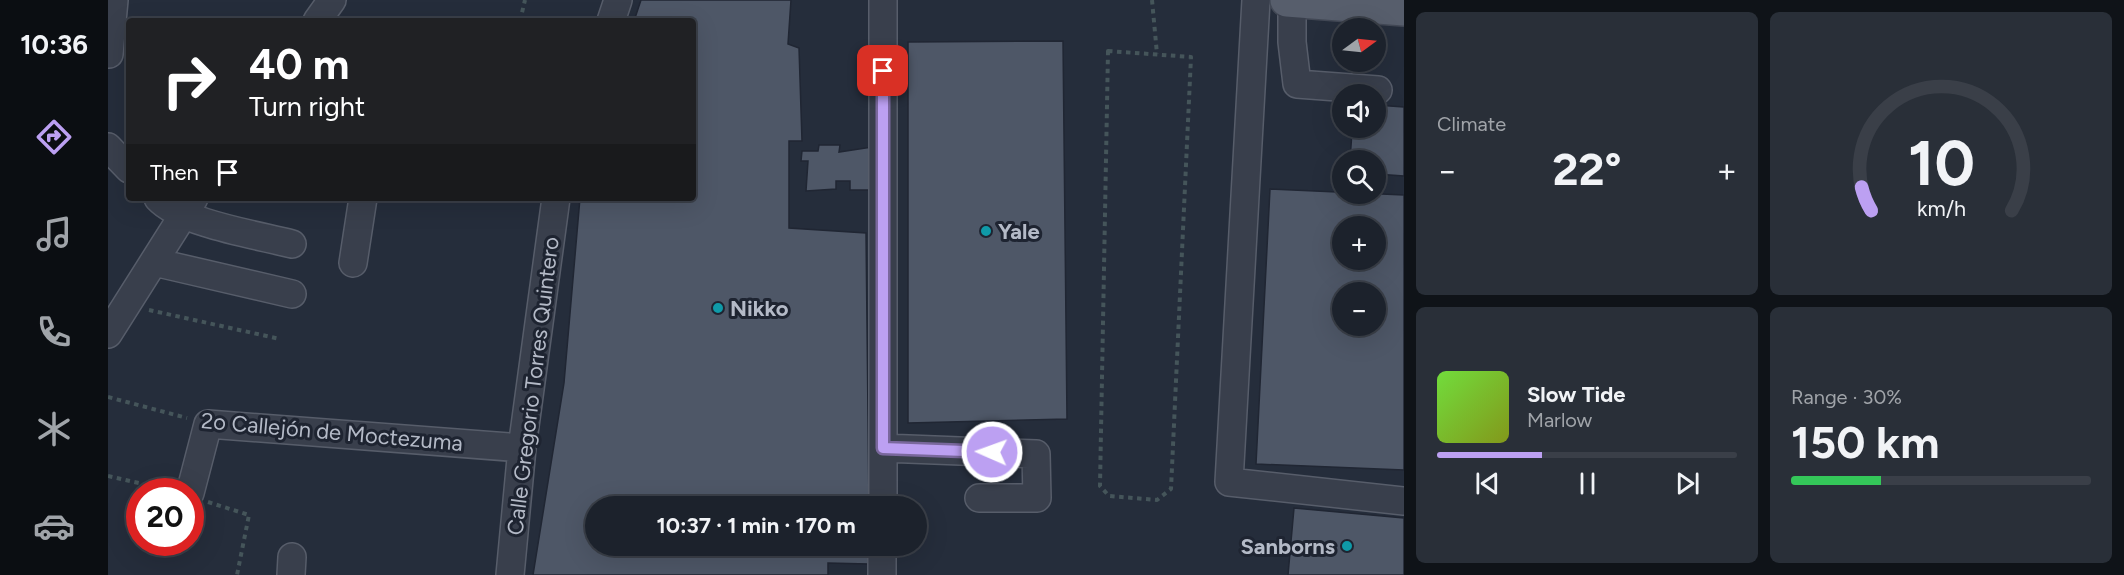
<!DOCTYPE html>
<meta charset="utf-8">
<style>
body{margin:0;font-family:Figtree,sans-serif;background:#292f38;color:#f1f3f6;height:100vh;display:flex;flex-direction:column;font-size:22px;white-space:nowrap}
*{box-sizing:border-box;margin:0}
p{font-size:20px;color:#a0a4a9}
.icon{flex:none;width:33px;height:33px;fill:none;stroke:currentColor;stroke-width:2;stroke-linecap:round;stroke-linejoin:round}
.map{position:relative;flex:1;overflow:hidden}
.panel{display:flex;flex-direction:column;gap:12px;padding:12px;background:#0f1318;width:720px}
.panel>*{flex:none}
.top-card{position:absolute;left:18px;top:18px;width:570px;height:183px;border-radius:6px;box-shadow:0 6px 24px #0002,0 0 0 2px #3a3f48;background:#202124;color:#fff;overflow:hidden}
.needle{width:39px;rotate:75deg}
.fabs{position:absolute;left:1224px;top:18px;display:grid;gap:12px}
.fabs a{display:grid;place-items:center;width:54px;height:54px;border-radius:50%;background:#1c222c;box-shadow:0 6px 24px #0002,0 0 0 2px #3a3f48;font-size:30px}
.speed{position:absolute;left:18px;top:478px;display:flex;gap:12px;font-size:30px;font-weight:700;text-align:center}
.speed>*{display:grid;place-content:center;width:78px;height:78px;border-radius:50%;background:#1c222c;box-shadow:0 6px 24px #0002,0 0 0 2px #3a3f48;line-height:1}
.speed .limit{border:9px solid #d22;background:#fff;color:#111}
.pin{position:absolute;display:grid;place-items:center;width:51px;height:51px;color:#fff;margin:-26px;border-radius:12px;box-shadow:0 3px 9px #0006}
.me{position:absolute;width:66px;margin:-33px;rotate:272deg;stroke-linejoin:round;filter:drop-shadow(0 0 4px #0008)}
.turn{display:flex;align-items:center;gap:21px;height:126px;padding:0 24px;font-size:27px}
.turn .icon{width:78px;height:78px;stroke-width:2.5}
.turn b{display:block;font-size:42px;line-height:51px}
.then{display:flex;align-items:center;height:57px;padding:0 24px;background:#0003;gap:12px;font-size:22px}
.big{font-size:45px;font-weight:700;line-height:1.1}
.panel .card{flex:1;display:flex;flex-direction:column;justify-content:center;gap:9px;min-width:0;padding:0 21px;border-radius:9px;background:#292f38}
.panel .dial{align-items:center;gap:0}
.dial svg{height:156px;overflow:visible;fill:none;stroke:#3a3f48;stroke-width:7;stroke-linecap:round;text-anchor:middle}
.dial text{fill:#f1f3f6;stroke:none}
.song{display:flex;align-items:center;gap:18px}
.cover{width:72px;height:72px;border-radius:9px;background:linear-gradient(135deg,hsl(100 70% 55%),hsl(70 70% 35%))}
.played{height:6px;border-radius:3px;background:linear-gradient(90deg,#bca0f2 35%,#3a3f48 35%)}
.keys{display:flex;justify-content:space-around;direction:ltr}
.heat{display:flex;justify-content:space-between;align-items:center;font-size:33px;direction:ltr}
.charge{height:9px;border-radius:4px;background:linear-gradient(90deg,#34c759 30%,#3a3f48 0)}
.panel .tiles{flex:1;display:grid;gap:12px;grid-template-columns:repeat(2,1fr)}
.trip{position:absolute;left:477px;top:496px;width:342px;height:60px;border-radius:30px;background:#1c222c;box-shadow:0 6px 24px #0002,0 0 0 2px #3a3f48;font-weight:700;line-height:60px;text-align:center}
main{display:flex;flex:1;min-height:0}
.menu{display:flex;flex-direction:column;width:108px;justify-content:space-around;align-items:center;background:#0b0e12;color:#a0a4a9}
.menu .icon{width:42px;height:42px}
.menu .selected{color:#bca0f2}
.menu b{font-size:27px;color:#f1f3f6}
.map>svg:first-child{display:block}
</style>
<main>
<nav class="menu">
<b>10:36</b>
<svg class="icon selected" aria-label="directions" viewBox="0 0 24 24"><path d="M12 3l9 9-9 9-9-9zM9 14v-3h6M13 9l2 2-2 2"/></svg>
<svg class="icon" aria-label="music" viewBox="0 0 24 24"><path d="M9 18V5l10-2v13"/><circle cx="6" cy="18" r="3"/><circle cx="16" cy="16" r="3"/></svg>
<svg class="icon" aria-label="phone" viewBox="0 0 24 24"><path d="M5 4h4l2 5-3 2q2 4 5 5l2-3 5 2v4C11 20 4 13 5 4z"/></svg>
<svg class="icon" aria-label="climate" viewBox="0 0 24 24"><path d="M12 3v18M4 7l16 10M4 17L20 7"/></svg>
<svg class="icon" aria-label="car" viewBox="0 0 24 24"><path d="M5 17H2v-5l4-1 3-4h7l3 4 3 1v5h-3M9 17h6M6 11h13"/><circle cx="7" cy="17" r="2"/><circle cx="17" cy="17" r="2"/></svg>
</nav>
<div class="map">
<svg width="1296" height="575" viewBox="0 0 1296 575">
<rect width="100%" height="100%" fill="#252d3b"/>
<path fill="#4e5767" stroke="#202633" stroke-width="1.5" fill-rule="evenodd" d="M533,0H683L680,44L691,48L694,141H681V228L758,233L761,507H488V546H761V564L720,563V575H425L456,383L472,198H585V21H526Z
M955,41L959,419L800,423V42Z
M1268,105L1296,107V176L1268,174V160H1242L1244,132L1268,128Z
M711,145H732L731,152L764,147V190H742V181H728V189L698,191L700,161H693L694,151H710Z
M1162,189L1296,195V470L1148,464ZM1234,226H1268V260H1234ZM1234,292H1268V326H1234Z
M1186,508L1296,518V575H1180Z"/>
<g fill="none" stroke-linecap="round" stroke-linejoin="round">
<g stroke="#575d6a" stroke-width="30">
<path id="minor" d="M1148,0L1121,482L1296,501
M1184,0V42L1189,84L1270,90
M209,21L224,0
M503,21L510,0
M1,54L6,0
M0,147L21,169
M50,198C73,223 149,235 184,244
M46,262L184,294
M245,263L255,198
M0,334L86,198
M775,448L928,454L929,498H871
M82,493L100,424L414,448
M775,507V0
M183,575L184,557
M402,575L414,448L448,198
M774,575V546"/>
</g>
<g stroke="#424855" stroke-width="36">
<path id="major" d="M1179,0L1296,9"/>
</g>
<path stroke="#45555a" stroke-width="4" stroke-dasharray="4.5 4.5" stroke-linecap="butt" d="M1044,0L1049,54
M367,21L368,18L387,21
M412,21L417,0
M1000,51L1083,57L1063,489L1049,500L1001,496L992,486Z
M41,310L172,339
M0,397L79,418
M0,476L61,490
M100,502L141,515L129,575"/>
<use href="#minor" stroke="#393f4c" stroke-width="27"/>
<use href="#major" stroke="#575e6c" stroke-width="33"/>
</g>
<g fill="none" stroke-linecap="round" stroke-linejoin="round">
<g stroke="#7a689d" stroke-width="15">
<path id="route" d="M775,71V448L884,452"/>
</g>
<use href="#route" stroke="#bca0f2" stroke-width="10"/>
</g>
<g fill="#0f9aa8" stroke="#1e2431" stroke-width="2">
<circle cx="878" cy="231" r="6"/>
<circle cx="610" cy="308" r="6"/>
<circle cx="1239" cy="546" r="6"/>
</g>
<g text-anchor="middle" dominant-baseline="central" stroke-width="6" stroke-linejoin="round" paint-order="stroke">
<g font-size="22" font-weight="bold" fill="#b4bac7" stroke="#1e2431" text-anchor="start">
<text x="890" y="231">Yale</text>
<text x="622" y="308">Nikko</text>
<text x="1227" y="546" text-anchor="end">Sanborns</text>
</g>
<g font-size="22" fill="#b4bac7" stroke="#1e2431">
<text transform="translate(425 386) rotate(-83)">Calle Gregorio Torres Quintero</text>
<text transform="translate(224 432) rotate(5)">2o Callejón de Moctezuma</text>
</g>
</g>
</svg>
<div class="fabs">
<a><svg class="needle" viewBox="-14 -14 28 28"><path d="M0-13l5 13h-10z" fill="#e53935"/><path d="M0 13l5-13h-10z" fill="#a0a4a9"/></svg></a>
<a><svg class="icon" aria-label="sound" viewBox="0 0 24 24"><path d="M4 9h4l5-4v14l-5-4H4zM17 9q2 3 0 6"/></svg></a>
<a><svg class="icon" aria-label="search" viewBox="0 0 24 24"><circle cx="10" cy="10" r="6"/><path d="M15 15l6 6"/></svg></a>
<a>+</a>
<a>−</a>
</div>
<div class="speed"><div class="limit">20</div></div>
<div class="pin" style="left:775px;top:71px;background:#d93025"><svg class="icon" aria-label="arrive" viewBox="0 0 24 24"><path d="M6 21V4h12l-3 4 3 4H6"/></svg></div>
<svg class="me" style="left:884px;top:452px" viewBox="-20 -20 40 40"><circle r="17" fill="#bca0f2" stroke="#fff" stroke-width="3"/><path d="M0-11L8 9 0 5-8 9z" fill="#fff"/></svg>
<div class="trip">10:37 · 1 min · 170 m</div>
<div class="top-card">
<div class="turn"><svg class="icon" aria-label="right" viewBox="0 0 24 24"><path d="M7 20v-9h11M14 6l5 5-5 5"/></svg><div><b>40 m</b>Turn right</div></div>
<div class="then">Then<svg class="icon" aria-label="arrive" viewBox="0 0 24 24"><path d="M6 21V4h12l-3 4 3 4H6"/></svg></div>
</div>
</div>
<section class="panel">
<div class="tiles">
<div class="card"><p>Climate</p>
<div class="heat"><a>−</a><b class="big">22°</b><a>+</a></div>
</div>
<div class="card dial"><svg viewBox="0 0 100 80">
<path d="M14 69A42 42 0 1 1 86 69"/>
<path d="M14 69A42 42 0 0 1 9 57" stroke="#bca0f2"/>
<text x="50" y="56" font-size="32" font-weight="700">10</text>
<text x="50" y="72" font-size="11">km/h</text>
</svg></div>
<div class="card">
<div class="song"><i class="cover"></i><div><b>Slow Tide</b><p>Marlow</p></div></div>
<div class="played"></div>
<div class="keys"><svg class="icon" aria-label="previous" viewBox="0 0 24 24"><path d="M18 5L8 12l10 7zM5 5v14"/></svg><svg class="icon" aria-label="pause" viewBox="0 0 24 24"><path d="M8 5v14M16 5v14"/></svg><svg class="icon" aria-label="next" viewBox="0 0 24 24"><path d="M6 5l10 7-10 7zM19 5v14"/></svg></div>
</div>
<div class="card"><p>Range · 30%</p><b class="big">150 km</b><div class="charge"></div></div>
</div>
</section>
</main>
